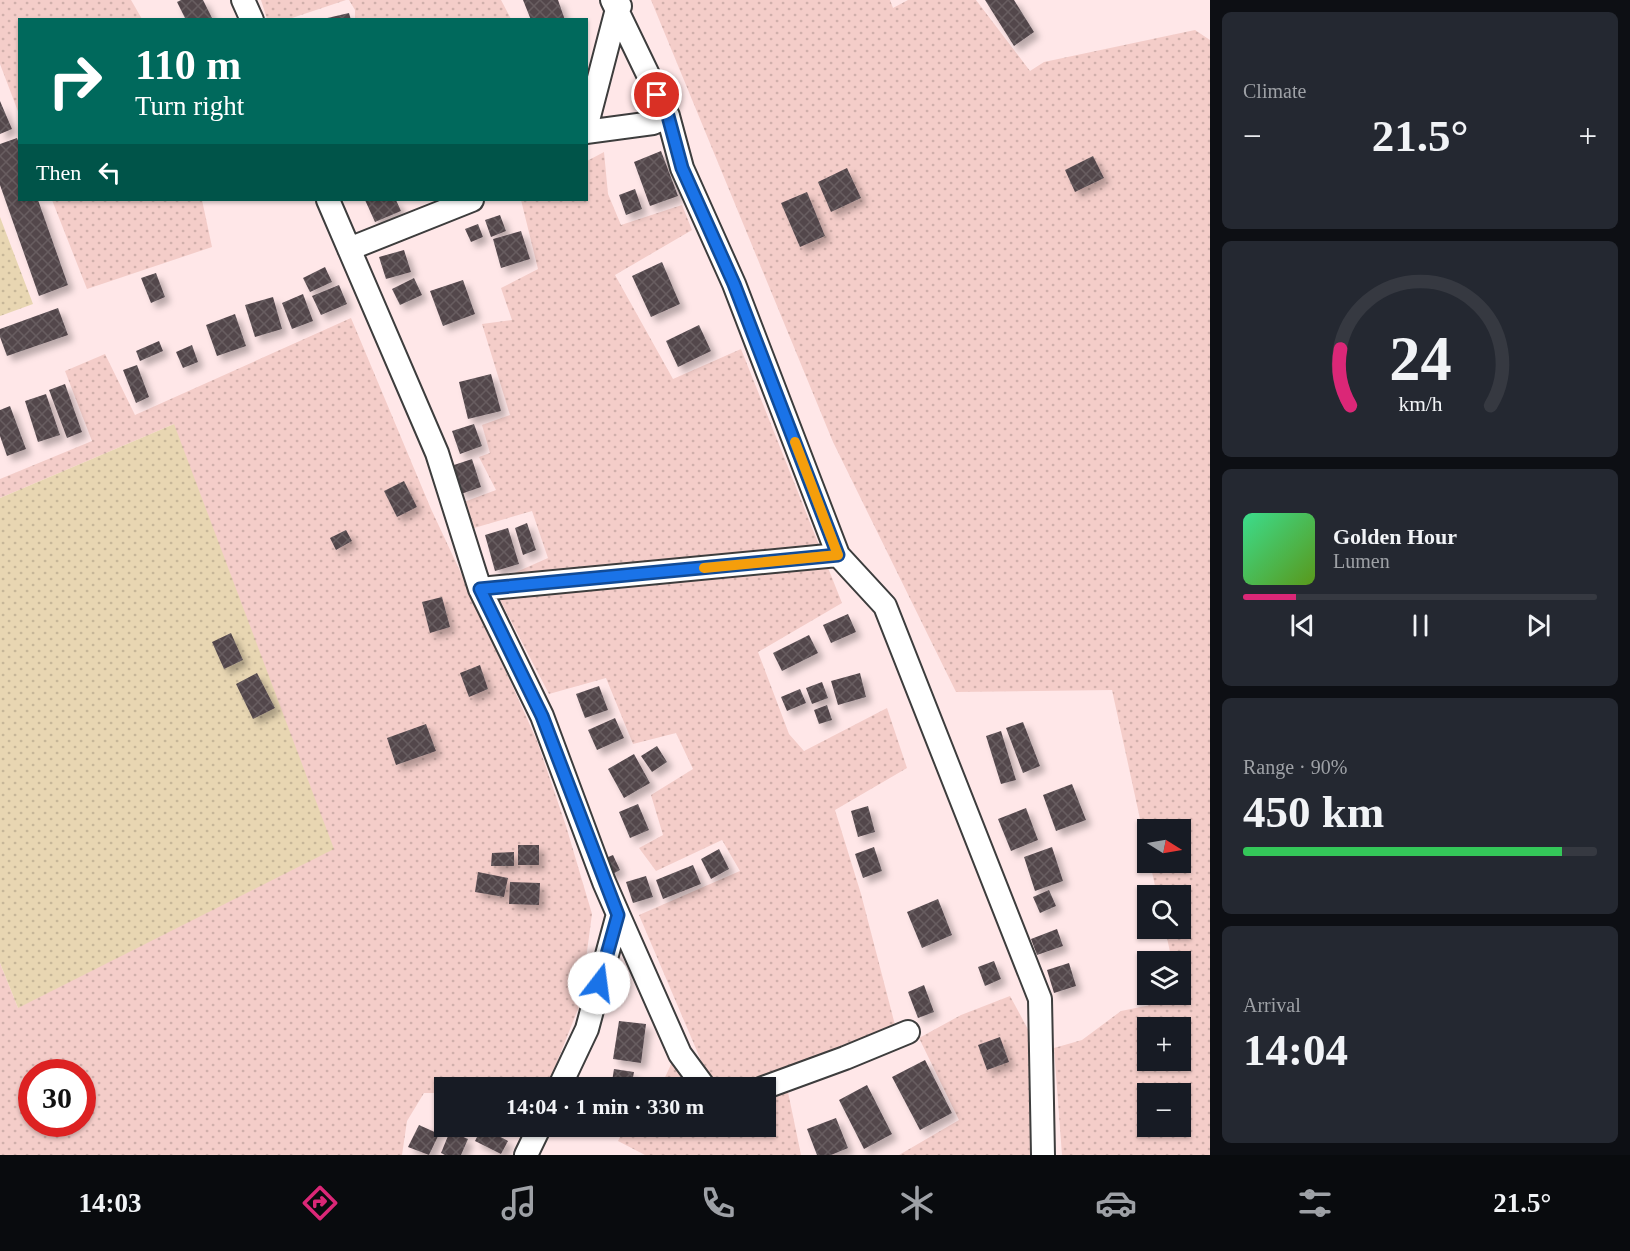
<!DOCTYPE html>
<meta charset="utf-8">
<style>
body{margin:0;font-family:Georgia,serif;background:#242831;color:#f1f3f6;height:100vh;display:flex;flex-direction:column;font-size:22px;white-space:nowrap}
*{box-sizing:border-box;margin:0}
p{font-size:20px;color:#9ea1a6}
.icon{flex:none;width:33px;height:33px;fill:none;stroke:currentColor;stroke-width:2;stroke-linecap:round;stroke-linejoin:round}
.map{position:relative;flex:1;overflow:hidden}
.drawer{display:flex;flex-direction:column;gap:12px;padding:12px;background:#0d0f14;width:420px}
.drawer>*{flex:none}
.guide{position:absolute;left:18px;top:18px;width:570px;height:183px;border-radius:0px;box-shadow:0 2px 4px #0004;background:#00695c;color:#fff;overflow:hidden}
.needle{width:39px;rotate:101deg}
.fabs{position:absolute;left:1137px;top:819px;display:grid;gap:12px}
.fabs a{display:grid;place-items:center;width:54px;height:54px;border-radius:0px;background:#171b24;box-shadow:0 2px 4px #0004;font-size:30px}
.speed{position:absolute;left:18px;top:1059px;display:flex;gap:12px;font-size:30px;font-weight:700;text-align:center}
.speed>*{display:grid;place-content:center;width:78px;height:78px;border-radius:50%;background:#171b24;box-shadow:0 2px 4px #0004;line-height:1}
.speed .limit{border:9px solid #d22;background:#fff;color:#111}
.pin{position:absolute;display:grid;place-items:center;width:51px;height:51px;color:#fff;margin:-26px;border:3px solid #fff;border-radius:50%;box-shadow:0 2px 6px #0007}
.me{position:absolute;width:66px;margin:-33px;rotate:15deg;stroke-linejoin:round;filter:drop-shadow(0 0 4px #0008)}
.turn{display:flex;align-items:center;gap:21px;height:126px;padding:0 18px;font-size:27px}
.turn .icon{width:78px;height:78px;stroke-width:2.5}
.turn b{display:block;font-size:42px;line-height:51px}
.then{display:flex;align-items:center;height:57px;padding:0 18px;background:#0003;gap:12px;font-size:22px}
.big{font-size:45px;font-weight:700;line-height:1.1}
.drawer .card{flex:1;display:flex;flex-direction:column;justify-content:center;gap:9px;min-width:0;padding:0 21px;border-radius:9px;background:#242831}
.drawer .dial{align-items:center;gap:0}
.dial svg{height:156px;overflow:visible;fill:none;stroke:#363941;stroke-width:7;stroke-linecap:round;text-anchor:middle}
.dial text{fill:#f1f3f6;stroke:none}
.song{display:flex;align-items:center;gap:18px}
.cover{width:72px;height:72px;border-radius:9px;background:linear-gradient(135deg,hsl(150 70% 55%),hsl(90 70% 35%))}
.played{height:6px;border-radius:3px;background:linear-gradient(90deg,#db2777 15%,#363941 15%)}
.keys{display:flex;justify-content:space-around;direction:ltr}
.heat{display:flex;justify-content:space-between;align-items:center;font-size:33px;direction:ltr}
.charge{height:9px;border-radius:4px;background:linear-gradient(90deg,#34c759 90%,#363941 0)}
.trip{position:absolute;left:434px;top:1077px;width:342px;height:60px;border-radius:0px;background:#171b24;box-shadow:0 2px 4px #0004;font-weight:700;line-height:60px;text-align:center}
.dock{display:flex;height:96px;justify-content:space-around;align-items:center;background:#090b0e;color:#9ea1a6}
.dock .icon{width:42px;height:42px}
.dock .selected{color:#db2777}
.dock b{font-size:27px;color:#f1f3f6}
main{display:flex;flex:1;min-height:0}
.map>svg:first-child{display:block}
</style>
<main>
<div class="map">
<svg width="1210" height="1155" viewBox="0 0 1210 1155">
<defs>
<pattern id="farmland-dots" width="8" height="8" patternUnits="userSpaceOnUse" patternTransform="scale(1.5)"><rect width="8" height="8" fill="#f4cdc9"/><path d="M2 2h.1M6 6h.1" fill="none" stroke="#d0afab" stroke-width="1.8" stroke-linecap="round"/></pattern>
<pattern id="grass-dots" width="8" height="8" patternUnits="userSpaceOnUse" patternTransform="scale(1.5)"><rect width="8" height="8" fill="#e8d6b2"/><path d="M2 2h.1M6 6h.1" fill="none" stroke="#c6b698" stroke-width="1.8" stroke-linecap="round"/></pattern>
<pattern id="building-cross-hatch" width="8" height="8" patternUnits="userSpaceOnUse" patternTransform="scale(1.5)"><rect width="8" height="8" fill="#53474c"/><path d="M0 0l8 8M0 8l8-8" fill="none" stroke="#675d61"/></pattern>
<filter id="shadow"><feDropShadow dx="5.5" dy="5.5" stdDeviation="3" flood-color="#0004"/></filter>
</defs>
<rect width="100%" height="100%" fill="#ffe7e8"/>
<path fill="url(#farmland-dots)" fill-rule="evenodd" d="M0,0H131L142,19L20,20L19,114L0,64Z
M261,0H346L286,20L267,19Z
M349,0H501L511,19H355V10Z
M651,0H890L893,8L908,0H976L1030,71L1044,62L1195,30L1210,40V1155H1062L1054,1048L1082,1040L1121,1011L1180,999V962L1172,961L1165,929L1180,928V896L1157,895L1150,863L1180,862V830H1148L1147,851L1112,690L956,692L833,442ZM1148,1028H1180V1060H1148ZM1148,1094H1180V1126H1148Z
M604,152L608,194L621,225L682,205L692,230L615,275L673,379L741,349L842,603L758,652L789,734L804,751L887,708L907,768L835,810L861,894L895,1025L736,1087H718L711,1084L639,915L740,871L722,840L656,871L639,848L663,835L651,795L693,769L676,733L633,744L606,678L549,694L500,600L496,581L548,558L532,511L474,528L464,502L496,490L479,457L490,453L482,425L510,415L482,324L512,320L501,288L538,269L521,200H586L587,161Z
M52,200H202L212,247L87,289Z
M351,318L431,509L488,631L537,741L566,826L592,914L580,1004L547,1087L444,1088V1093H424L407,1121L402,1155H0V963L18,1008L174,424L0,498V479L92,441L65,371L105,354L135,415ZM32,1072H82V1124H32Z
M1010,996L1037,1046L1031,1149L1034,1155H899L959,1120L919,1038L961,1015Z
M674,1058L699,1088H660Z
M788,1092L801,1155H645L618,1141L625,1127L765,1126V1096Z"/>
<path fill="url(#grass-dots)" d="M0,217L33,304L0,316Z
M174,424L334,849L18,1008L0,963V498Z"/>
<path fill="url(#building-cross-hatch)" filter="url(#shadow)" d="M181,0H203L213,20H186L177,2Z
M523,0H558L565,20H531Z
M985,0H1014L1034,32L1014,46Z
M349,13L351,20H323V19Z
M0,101L12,129L0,134Z
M17,138L20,146V200H38L68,285L39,296L0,185V144Z
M661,151L678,196L650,206L634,162Z
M1093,156L1104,178L1075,192L1065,170Z
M847,168L861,198L831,212L818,182Z
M635,189L642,209L626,215L619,195Z
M807,192L825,236L800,247L781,203Z
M365,200H396L401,211L375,222Z
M500,215L506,231L491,237L485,220Z
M478,224L483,237L471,242L465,229Z
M521,231L530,259L501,268L493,239Z
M404,250L411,272L386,279L379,257Z
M662,262L680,304L651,317L632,276Z
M325,267L332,282L310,292L303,278Z
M156,273L165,297L151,303L141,278Z
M414,278L422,295L400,305L392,289Z
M463,280L475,314L443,326L430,291Z
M339,285L347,304L321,315L312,296Z
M303,294L313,321L292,329L282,303Z
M273,297L282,329L255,337L245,305Z
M58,308L68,335L7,356L0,337V329Z
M235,314L246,346L217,356L206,325Z
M699,325L711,351L678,367L666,341Z
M159,341L163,351L140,361L136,351Z
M192,345L198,362L183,368L176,352Z
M137,365L149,397L136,403L123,370Z
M491,374L501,411L468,419L459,382Z
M65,384L82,432L67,438L49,390Z
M46,394L60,435L38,442L25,401Z
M10,406L26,449L7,456L0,436V410Z
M474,424L482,446L460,454L452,431Z
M472,459L481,487L461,494L451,466Z
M404,481L417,507L397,517L384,491Z
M527,523L536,550L523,555L515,528Z
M508,528L519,564L495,571L485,535Z
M346,530L352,541L336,550L330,538Z
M442,597L450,627L430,633L422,602Z
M848,614L856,632L831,643L823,625Z
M231,633L243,660L224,669L212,642Z
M809,635L818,653L782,671L773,653Z
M480,665L488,689L469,697L460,673Z
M257,673L275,708L253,719L236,684Z
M860,673L866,697L838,705L831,681Z
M822,682L828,698L812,704L806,688Z
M599,686L608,710L585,718L576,694Z
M800,689L806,703L787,711L781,697Z
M827,705L832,720L819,724L814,710Z
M615,718L624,738L597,750L588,730Z
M1023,722L1040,766L1023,773L1006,728Z
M426,724L436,751L396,765L387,738Z
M1001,731L1016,780L1001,784L986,736Z
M657,746L667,762L652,772L641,756Z
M634,754L650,783L624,798L608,769Z
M1072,784L1086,820L1056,831L1043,795Z
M638,804L649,830L630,838L619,812Z
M868,806L875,832L858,837L851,811Z
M1026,808L1038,840L1011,851L998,819Z
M518,845H539V865H518Z
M874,847L882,871L863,878L855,854Z
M1052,847L1063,881L1035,891L1024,857Z
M719,849L729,869L711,879L701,859Z
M514,852V866H491L492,853Z
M613,855L620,870L609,876L601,860Z
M693,865L701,884L663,899L656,880Z
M478,872L508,878L504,897L475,892Z
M646,876L653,897L633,903L626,882Z
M510,882L540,883L539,905L509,904Z
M1049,890L1056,906L1040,913L1033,897Z
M938,899L952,935L922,948L907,912Z
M1057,929L1063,946L1037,955L1031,939Z
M994,961L1001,979L985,986L978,967Z
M1069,963L1076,986L1054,993L1047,970Z
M924,985L934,1012L918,1018L908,992Z
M619,1021L646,1024L641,1063L613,1059Z
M1000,1037L1009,1062L987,1070L978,1045Z
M925,1060L952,1113L920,1130L892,1077Z
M614,1069L634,1072L631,1088H611Z
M867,1085L892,1134L864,1149L839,1100Z
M836,1118L848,1148L831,1155H817L807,1129Z
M419,1125L439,1134L429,1155L408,1147Z
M482,1127L508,1141L501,1154L475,1141Z
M450,1131L468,1139L461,1155H445L441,1153Z"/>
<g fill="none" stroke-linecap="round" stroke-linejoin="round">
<g stroke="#3d3d3d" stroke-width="26">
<path id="street" d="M243,0L252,20
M612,0L668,116L682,168L734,284L838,555L885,606L1040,999L1043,1155
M586,128L617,9L620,6
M586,132L653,123L668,116
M328,200L437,453L480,589L542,716L604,882L618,914L587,1029L559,1088
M349,249L472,200
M480,589L838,555
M618,914L680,1054L705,1088
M763,1088L845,1058L908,1032
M526,1155L540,1126"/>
</g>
<use href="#street" stroke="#fff" stroke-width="22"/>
</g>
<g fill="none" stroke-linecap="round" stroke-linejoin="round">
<g stroke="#114b97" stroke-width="15">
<path id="route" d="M599,983L618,915L542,716L480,589L838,555L734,284L682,168L668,116L657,95"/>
</g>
<use href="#route" stroke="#1a73e8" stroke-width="10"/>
<path stroke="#f59e0b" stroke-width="10" d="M704,568L838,555L795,442"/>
</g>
</svg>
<div class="fabs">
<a><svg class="needle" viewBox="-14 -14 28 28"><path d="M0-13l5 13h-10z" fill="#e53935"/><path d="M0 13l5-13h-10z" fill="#9ea1a6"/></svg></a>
<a><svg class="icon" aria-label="search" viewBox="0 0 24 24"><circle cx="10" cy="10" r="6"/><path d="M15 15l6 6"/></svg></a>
<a><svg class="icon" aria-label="layers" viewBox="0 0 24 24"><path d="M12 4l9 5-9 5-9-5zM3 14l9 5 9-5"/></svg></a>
<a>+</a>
<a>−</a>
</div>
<div class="speed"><div class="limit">30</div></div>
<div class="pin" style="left:657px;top:95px;background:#d93025"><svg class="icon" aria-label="arrive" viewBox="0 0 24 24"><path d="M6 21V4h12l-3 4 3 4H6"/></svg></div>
<svg class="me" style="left:599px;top:983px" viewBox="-20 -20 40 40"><circle r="19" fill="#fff"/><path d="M0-13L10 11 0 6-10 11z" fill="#1a73e8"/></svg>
<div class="trip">14:04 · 1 min · 330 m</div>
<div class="guide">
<div class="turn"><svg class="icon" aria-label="right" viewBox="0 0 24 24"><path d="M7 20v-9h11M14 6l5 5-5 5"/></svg><div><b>110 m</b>Turn right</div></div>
<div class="then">Then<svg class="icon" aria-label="left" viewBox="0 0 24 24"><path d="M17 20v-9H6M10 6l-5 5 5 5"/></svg></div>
</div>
</div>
<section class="drawer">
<div class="card"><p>Climate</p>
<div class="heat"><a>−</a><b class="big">21.5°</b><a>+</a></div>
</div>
<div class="card dial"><svg viewBox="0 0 100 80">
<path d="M14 69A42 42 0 1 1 86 69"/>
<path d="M14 69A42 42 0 0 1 9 40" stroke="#db2777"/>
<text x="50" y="56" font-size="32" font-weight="700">24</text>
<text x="50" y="72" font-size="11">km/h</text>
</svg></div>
<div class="card">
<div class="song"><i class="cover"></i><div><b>Golden Hour</b><p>Lumen</p></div></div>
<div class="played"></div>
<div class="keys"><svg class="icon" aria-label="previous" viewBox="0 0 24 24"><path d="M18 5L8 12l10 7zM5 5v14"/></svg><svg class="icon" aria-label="pause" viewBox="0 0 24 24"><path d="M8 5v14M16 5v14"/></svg><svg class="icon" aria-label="next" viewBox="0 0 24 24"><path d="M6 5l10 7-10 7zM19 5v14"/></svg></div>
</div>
<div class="card"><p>Range · 90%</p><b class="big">450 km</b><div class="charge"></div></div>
<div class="card"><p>Arrival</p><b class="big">14:04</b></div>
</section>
</main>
<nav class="dock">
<b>14:03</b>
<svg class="icon selected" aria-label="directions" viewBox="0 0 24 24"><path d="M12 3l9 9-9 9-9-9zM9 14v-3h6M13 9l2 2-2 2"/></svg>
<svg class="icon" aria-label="music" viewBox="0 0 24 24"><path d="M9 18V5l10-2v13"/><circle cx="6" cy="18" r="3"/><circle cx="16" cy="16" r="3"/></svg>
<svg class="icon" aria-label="phone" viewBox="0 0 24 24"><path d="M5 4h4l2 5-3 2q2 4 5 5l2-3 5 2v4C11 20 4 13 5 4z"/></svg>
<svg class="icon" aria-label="climate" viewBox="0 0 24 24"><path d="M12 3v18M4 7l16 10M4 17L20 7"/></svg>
<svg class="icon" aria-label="car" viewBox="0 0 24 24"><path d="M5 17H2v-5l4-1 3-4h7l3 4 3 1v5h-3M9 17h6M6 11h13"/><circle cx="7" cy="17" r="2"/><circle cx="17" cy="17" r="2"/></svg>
<svg class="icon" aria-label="filters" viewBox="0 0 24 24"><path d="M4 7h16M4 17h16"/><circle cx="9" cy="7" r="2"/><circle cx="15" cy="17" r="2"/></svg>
<b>21.5°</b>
</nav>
